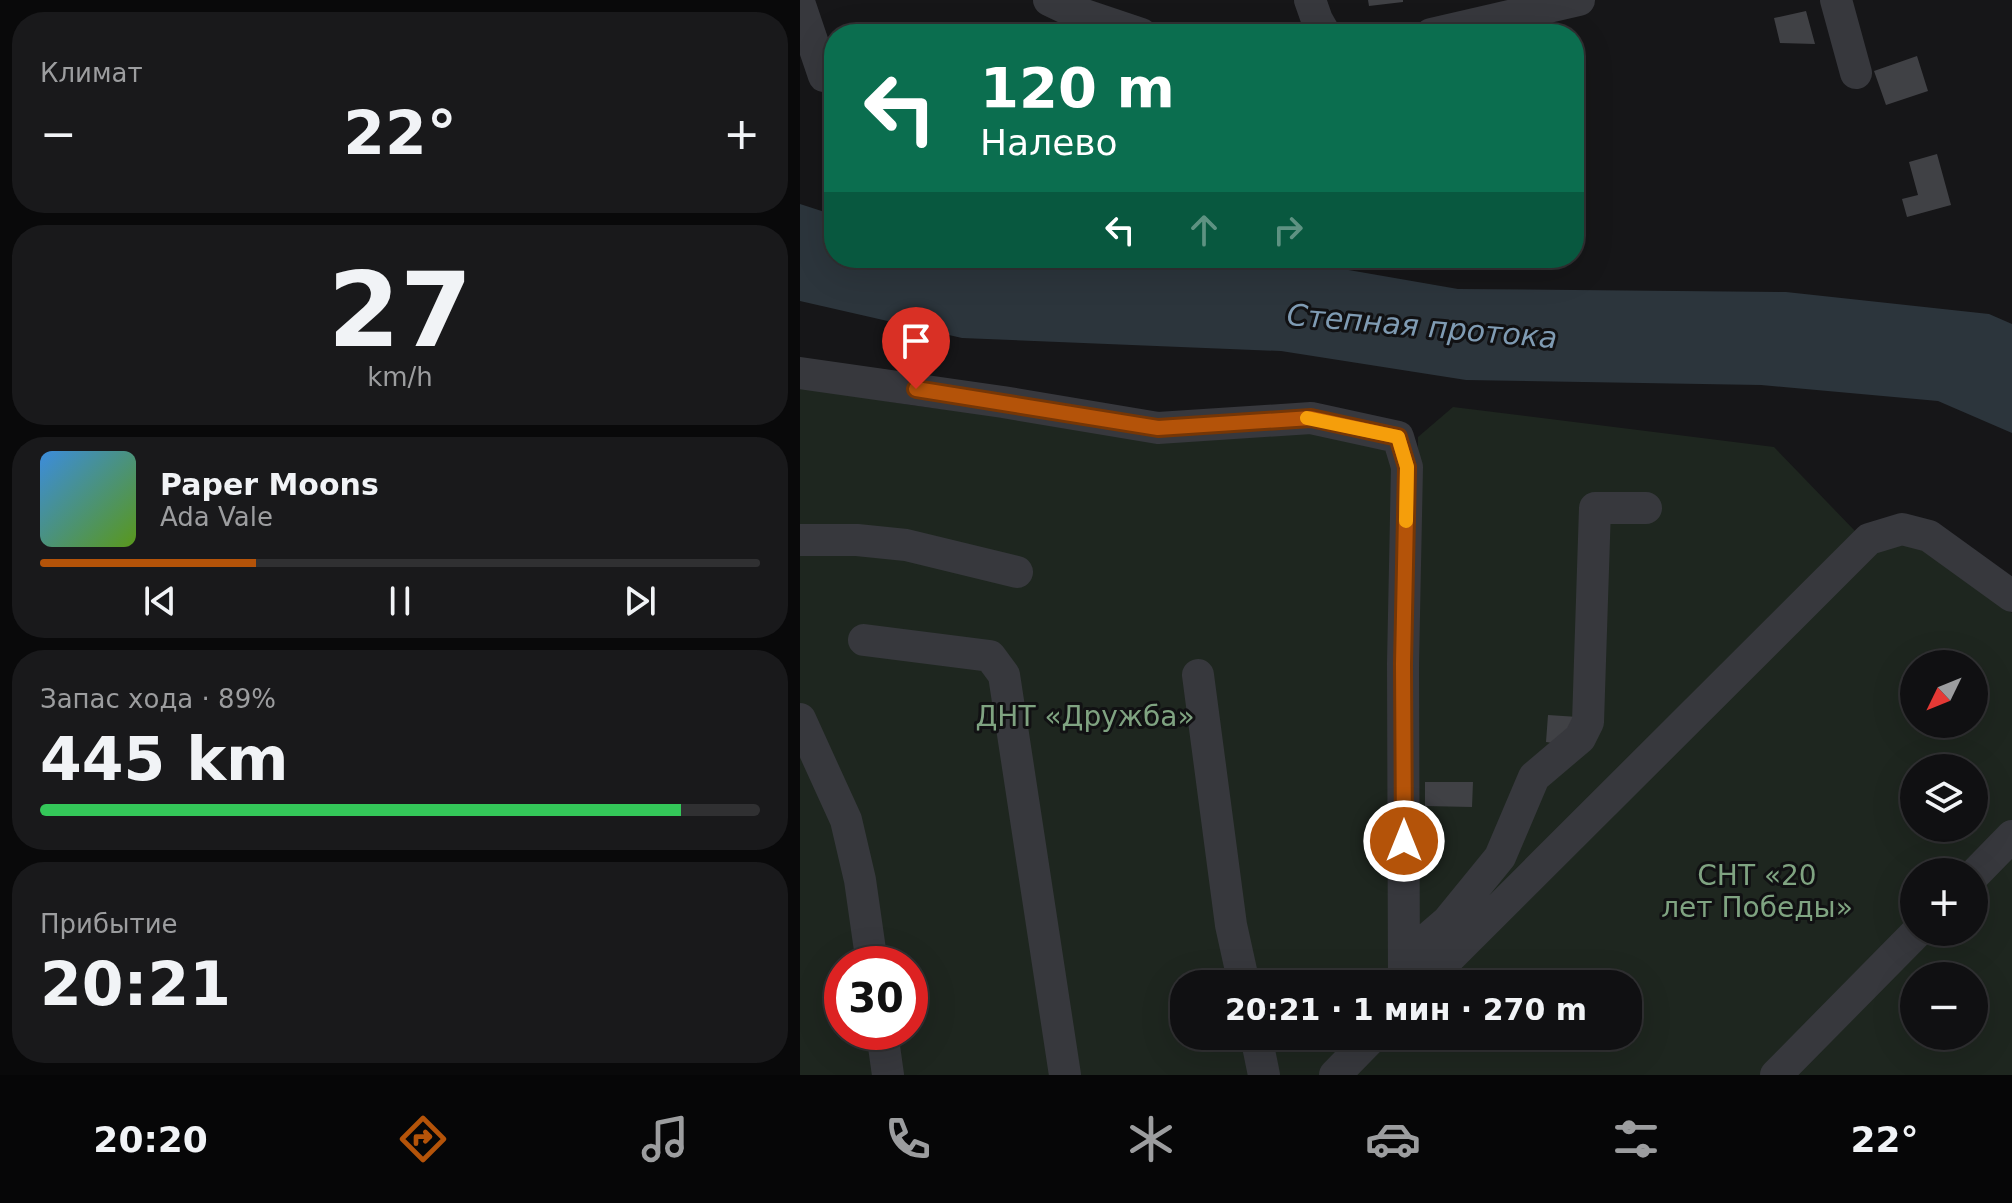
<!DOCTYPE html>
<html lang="ru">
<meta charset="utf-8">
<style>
body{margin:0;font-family:"DejaVu Sans",sans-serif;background:#19191b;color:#f1f3f6;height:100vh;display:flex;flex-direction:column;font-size:30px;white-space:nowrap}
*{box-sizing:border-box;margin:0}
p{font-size:26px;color:#9c9d9f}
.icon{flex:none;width:44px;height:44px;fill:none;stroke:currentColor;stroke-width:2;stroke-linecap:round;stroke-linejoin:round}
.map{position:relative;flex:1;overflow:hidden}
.details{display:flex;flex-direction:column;gap:12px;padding:12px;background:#09090a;width:800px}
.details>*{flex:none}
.guide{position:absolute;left:24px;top:24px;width:760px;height:244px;border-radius:32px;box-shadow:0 8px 32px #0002,0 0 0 2px #303032;background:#0b6e4f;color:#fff;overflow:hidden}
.needle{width:52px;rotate:227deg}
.buttons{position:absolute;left:1100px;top:650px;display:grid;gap:16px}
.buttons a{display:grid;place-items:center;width:88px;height:88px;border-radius:50%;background:#101012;box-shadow:0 8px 32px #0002,0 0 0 2px #303032;font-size:40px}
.speed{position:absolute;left:24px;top:946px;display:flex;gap:16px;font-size:40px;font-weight:700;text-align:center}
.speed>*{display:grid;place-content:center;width:104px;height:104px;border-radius:50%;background:#101012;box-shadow:0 8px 32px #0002,0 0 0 2px #303032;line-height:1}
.speed .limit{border:12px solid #d22;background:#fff;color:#111}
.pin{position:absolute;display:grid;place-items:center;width:68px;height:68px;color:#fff;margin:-82px -34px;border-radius:50% 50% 50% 0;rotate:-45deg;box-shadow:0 0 8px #0007}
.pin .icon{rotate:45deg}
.me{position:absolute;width:88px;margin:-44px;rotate:0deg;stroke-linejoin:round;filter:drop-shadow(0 0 6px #0008)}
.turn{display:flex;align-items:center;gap:28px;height:168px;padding:0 24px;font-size:36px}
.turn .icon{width:104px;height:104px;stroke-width:2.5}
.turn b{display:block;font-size:56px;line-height:68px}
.lanes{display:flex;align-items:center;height:76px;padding:0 24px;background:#0003;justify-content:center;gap:40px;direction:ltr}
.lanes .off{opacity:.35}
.big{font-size:60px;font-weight:800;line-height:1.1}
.details .card{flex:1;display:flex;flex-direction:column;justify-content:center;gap:12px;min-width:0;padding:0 28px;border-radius:32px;background:#19191b}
.details .dial{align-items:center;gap:0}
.dial b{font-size:104px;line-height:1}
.song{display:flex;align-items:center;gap:24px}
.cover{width:96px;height:96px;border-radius:12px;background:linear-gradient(135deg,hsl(210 70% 55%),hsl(90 70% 35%))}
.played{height:8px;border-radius:4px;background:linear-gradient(90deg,#b45309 30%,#303032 30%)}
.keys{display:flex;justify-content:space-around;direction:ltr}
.heat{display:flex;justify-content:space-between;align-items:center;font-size:44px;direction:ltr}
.charge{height:12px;border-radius:6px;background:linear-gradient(90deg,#34c759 89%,#303032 0)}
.trip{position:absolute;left:370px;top:970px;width:472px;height:80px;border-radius:32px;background:#101012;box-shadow:0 8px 32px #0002,0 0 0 2px #303032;font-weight:800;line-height:80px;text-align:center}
.dock{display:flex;height:128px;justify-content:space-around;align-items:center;background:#060607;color:#9c9d9f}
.dock .icon{width:56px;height:56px}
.dock .current{color:#b45309}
.dock b{font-size:36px;color:#f1f3f6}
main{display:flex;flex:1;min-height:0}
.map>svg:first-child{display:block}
</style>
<main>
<section class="details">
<div class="card"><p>Климат</p>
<div class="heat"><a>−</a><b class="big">22°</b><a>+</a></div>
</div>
<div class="card dial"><b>27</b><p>km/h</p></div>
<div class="card">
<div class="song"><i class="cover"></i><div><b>Paper Moons</b><p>Ada Vale</p></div></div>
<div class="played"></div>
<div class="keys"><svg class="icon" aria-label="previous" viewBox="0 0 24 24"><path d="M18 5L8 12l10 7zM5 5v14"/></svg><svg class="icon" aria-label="pause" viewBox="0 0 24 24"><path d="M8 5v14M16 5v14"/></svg><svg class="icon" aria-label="next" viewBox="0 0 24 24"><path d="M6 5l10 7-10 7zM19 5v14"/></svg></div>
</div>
<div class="card"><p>Запас хода · 89%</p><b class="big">445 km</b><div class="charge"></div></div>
<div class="card"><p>Прибытие</p><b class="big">20:21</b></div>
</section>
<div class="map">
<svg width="1212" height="1075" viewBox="0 0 1212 1075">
<rect width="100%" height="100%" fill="#161618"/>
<path fill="#1e261f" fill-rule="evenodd" d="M0,387L111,405L369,438L497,429L618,452V437L653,407L974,447L1055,531L609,984H384V1036H557L519,1075H0ZM42,964H110V1032H42Z
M1117,538L1212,613V1075H552L591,1036H828V984H643L1083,543ZM1114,664H1174V724H1114ZM1114,768H1174V828H1114ZM1114,872H1174V932H1114ZM1114,976H1174V1036H1114Z"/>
<path fill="#2c353c" d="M0,204L34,215V258H452L491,260L658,289L986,292L1189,314L1212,324V433L1138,401L961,385L666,380L481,351L162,338L0,301Z"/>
<path fill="#404145" d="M568,0H603V2L569,6Z
M1006,11L1015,44L980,43L974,18Z
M1117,56L1128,91L1086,105L1074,71Z
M1137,154L1151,205L1107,217L1102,199L1118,195L1109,162Z
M748,715L778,717L760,744L746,742Z
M625,782H673L672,807L625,806Z"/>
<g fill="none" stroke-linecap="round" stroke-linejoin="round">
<path stroke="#37383d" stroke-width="32" d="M249,0L270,10L341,34
M510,0L517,20L525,34
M1036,0L1056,73
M0,5L24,76L34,77
M631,34L779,0
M0,373L203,402L358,428L511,418L598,437L607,467L603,664L604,984
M0,540H57L106,545L217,572
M64,640L190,656L204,675L265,1075
M398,675L431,925L444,984
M0,719L46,820L60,880L72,964
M1174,875L1212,836
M604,959L647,922L700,857L734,777L780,738L788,722L795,508H846
M623,984L1069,539L1102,529L1129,536L1212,596
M82,1032L88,1075
M456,1036L464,1075
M535,1075L573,1036
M976,1075L1117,932"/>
</g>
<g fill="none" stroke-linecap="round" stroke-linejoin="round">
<g stroke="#753606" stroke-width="20">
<path id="route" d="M116,389L358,428L511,418L598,437L607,467L603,664L604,841"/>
</g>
<use href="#route" stroke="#b45309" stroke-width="14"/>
<path stroke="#f59e0b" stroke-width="14" d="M507,418L598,437L607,467L606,521"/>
</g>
<g text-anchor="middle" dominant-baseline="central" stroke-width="6" stroke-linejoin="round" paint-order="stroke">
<g font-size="28" fill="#7fa381" stroke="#111113">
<text x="285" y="716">ДНТ «Дружба»</text>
<text x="957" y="875">СНТ «20<tspan x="957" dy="32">лет Победы»</tspan></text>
</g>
<g font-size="30" font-style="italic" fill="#7f9bb3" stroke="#111113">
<text transform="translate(622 326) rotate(5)">Степная протока</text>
</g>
</g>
</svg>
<div class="buttons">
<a><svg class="needle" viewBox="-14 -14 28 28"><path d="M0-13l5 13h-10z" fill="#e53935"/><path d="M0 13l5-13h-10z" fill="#9c9d9f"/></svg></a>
<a><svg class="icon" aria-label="layers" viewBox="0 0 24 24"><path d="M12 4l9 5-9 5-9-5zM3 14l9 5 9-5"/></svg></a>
<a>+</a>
<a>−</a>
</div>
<div class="speed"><div class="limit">30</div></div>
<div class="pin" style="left:116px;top:389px;background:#d93025"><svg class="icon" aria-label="arrive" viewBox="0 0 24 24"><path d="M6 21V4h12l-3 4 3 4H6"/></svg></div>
<svg class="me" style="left:604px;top:841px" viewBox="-20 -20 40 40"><circle r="17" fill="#b45309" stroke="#fff" stroke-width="3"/><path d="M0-11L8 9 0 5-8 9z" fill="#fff"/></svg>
<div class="trip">20:21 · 1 мин · 270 m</div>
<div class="guide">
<div class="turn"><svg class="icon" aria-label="left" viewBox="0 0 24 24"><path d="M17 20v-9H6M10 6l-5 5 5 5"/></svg><div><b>120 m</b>Налево</div></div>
<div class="lanes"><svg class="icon" aria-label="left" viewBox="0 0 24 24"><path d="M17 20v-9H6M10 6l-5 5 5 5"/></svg><svg class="icon off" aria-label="ahead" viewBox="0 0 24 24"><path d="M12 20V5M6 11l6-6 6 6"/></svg><svg class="icon off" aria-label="right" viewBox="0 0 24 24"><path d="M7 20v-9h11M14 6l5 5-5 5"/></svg></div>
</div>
</div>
</main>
<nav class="dock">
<b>20:20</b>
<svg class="icon current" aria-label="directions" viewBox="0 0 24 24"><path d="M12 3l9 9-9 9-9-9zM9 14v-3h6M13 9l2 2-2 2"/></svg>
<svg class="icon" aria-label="music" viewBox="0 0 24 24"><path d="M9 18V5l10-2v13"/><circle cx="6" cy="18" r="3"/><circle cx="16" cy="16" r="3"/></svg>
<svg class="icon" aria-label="phone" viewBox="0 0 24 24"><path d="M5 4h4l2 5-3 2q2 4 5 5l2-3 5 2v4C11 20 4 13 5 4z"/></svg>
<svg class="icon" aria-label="climate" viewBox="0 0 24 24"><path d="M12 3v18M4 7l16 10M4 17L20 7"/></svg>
<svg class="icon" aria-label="car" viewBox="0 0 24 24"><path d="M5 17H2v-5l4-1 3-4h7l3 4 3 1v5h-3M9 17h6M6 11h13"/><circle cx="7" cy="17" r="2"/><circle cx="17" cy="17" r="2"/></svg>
<svg class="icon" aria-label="filters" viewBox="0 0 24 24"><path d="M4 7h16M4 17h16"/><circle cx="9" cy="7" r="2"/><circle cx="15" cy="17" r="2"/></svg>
<b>22°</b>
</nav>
